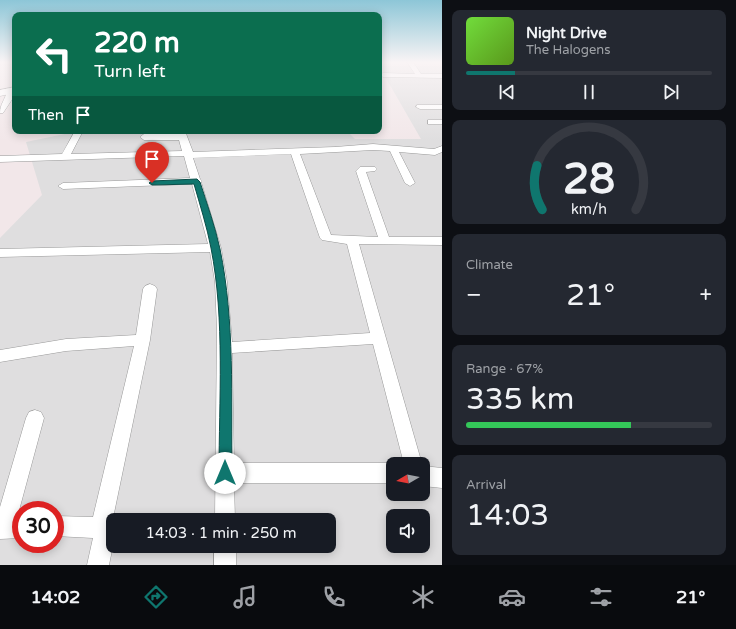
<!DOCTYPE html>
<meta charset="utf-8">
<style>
body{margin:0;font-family:"Varela Round",sans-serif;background:#242831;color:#f1f3f6;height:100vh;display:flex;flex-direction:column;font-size:15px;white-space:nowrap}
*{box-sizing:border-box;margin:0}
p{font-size:13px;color:#9ea1a6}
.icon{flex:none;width:22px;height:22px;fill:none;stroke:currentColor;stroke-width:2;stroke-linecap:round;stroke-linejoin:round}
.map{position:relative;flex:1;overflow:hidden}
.panel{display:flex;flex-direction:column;gap:10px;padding:10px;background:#0d0f14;width:294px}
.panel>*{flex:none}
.banner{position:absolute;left:12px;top:12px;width:370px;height:122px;border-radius:8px;box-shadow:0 2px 10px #0003;background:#0b6e4f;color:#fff;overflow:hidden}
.needle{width:26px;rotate:260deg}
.fabs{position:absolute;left:386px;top:457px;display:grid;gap:8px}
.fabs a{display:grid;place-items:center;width:44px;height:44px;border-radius:8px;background:#171b24;box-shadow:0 2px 10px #0003;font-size:20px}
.speed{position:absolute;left:12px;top:501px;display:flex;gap:8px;font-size:20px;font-weight:700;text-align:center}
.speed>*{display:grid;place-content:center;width:52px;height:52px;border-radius:50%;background:#171b24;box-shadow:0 2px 10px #0003;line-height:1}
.speed .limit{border:6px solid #d22;background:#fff;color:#111}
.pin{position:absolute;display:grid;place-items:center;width:34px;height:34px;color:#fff;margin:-41px -17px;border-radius:50% 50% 50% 0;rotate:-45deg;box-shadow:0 0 4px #0007}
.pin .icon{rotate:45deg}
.me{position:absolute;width:44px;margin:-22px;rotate:0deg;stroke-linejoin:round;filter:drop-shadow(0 0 3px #0008)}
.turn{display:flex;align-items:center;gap:14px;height:84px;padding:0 16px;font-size:18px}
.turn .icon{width:52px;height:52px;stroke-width:2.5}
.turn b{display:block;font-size:28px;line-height:34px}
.then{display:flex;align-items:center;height:38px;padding:0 16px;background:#0003;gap:8px;font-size:15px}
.big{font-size:30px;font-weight:600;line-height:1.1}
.panel .widget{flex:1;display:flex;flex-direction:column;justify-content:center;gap:6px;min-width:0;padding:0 14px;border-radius:8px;background:#242831}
.panel .dial{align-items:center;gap:0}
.dial svg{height:104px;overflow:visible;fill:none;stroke:#363941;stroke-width:7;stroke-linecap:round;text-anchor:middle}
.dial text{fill:#f1f3f6;stroke:none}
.song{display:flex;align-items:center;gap:12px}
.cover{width:48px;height:48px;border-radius:6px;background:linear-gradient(135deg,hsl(100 70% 55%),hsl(90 70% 35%))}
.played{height:4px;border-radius:2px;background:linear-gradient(90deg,#0f766e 20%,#363941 20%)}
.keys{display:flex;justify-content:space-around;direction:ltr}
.heat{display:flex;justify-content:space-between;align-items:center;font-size:22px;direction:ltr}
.charge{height:6px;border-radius:3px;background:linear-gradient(90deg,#34c759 67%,#363941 0)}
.trip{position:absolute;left:106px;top:513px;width:230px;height:40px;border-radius:8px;background:#171b24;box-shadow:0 2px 10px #0003;font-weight:600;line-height:40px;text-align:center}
.menu{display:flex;height:64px;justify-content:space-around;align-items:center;background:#090b0e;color:#9ea1a6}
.menu .icon{width:28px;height:28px}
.menu .active{color:#0f766e}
.menu b{font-size:18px;color:#f1f3f6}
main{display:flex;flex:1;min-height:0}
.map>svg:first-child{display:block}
</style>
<main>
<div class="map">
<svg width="442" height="565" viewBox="0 0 442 565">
<rect width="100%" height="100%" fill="#f2e7e9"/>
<path fill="#dfdedf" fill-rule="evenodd" d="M379,66H442V565H0V238L42,195L26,142L79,131H347L355,139H421ZM393,464H423V494H393ZM21,510H55V544H21ZM393,516H423V546H393ZM113,520H329V546H113Z"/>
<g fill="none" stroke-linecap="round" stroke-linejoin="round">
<g stroke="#989898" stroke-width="1">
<path id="minor" d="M407,62H413L421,74H442V78L383,77L380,75L383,73L415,74Z
M10,89L13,91V98L3,113H0C0,104 5,100 7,91Z
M417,105H442V109H420L416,107Z
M428,120H442V124H428Z
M75,131H83L71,154L182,151L179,140H144L140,137L144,134H178L177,131H185L193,152L335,147L373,144L434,149L442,146V152L435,155L399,152L415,183L410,186L405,183L390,151L373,150L300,154L331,235L378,237L356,171L360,167H375L377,169L375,171L366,172L389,237H442V245L359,244L422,464H404L373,344L232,353L234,463H393L394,464H393V483H234L235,520H215L217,329L215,282L210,252L0,257V249L208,244L192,184L63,189L58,186L63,183L190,178L184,156L0,162V156L62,154ZM291,154L320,238L322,240L347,244L370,333L232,342L227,282L221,248L201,182L202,181L200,179L193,158Z
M150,284L155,286L157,289L150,340L113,518L119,520H113V545L109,565H87L93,538L55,536V516L93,517L134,346L66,351L0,362V350L66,339L136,335L143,289L145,286Z
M35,410L41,412L44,418L17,518H21V538L0,539V507L26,418L29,412Z
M423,466L442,468V488L423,486Z
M214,546H236V565H214Z"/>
</g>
<g stroke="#989898" stroke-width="1">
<path id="tertiary" d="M15,87V93L0,96V90Z"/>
</g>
<use href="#minor" fill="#fff" fill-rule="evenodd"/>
<use href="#tertiary" fill="#fff" fill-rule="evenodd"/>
</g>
<linearGradient id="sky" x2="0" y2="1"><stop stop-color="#8dc6d7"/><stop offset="0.44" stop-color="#f9f4f5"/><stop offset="1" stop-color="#f9f4f5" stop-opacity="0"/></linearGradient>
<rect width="442" height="141" fill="url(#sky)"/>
<path fill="#0f766e" stroke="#0a4d48" d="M197,179L200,182C207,204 215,226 220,249C235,322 231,399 232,473L230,478L225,480L221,478L219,473C219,401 225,319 211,248C207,227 200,205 194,184L152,185L149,183L152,181Z"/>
</svg>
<div class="fabs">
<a><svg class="needle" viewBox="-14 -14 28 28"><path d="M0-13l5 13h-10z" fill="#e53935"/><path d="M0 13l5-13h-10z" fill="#9ea1a6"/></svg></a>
<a><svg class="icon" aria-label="sound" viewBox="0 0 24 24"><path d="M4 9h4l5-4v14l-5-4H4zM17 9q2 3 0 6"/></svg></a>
</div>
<div class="speed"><div class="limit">30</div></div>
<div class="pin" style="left:152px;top:183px;background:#d93025"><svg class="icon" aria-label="arrive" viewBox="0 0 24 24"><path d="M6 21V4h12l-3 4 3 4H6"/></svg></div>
<svg class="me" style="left:225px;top:473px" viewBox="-20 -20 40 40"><circle r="19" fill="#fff"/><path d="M0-13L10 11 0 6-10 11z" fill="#0f766e"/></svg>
<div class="trip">14:03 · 1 min · 250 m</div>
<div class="banner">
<div class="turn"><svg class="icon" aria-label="left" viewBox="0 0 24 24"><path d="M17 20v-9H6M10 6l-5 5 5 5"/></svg><div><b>220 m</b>Turn left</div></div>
<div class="then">Then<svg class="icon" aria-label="arrive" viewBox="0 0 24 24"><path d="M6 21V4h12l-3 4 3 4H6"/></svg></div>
</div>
</div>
<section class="panel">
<div class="widget">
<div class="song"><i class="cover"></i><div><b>Night Drive</b><p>The Halogens</p></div></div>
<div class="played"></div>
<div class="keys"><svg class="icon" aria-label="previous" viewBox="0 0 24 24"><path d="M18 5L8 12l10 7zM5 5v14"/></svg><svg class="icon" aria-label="pause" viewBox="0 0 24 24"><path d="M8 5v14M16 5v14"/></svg><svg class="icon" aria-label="next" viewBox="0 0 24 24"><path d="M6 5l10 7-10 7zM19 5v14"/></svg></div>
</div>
<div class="widget dial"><svg viewBox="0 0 100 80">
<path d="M14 69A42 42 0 1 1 86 69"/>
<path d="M14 69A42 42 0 0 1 10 35" stroke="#0f766e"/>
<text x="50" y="56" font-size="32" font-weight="700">28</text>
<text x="50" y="72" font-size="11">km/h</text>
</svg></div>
<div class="widget"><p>Climate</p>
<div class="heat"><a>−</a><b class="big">21°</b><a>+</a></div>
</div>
<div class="widget"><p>Range · 67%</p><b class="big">335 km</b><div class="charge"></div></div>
<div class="widget"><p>Arrival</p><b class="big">14:03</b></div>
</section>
</main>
<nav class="menu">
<b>14:02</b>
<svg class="icon active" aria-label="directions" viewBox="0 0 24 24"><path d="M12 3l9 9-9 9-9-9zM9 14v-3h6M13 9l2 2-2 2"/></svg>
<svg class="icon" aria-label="music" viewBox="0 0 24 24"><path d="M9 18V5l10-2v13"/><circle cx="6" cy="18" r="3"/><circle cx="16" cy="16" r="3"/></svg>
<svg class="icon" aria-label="phone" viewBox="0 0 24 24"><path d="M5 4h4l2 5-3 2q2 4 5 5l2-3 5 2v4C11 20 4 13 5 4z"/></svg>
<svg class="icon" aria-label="climate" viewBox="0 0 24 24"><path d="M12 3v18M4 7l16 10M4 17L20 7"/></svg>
<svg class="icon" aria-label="car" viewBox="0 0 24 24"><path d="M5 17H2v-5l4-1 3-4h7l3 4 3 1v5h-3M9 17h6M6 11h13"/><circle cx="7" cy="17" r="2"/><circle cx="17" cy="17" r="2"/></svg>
<svg class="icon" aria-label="filters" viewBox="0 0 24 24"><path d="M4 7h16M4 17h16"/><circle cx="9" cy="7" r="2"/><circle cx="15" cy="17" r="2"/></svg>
<b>21°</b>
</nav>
